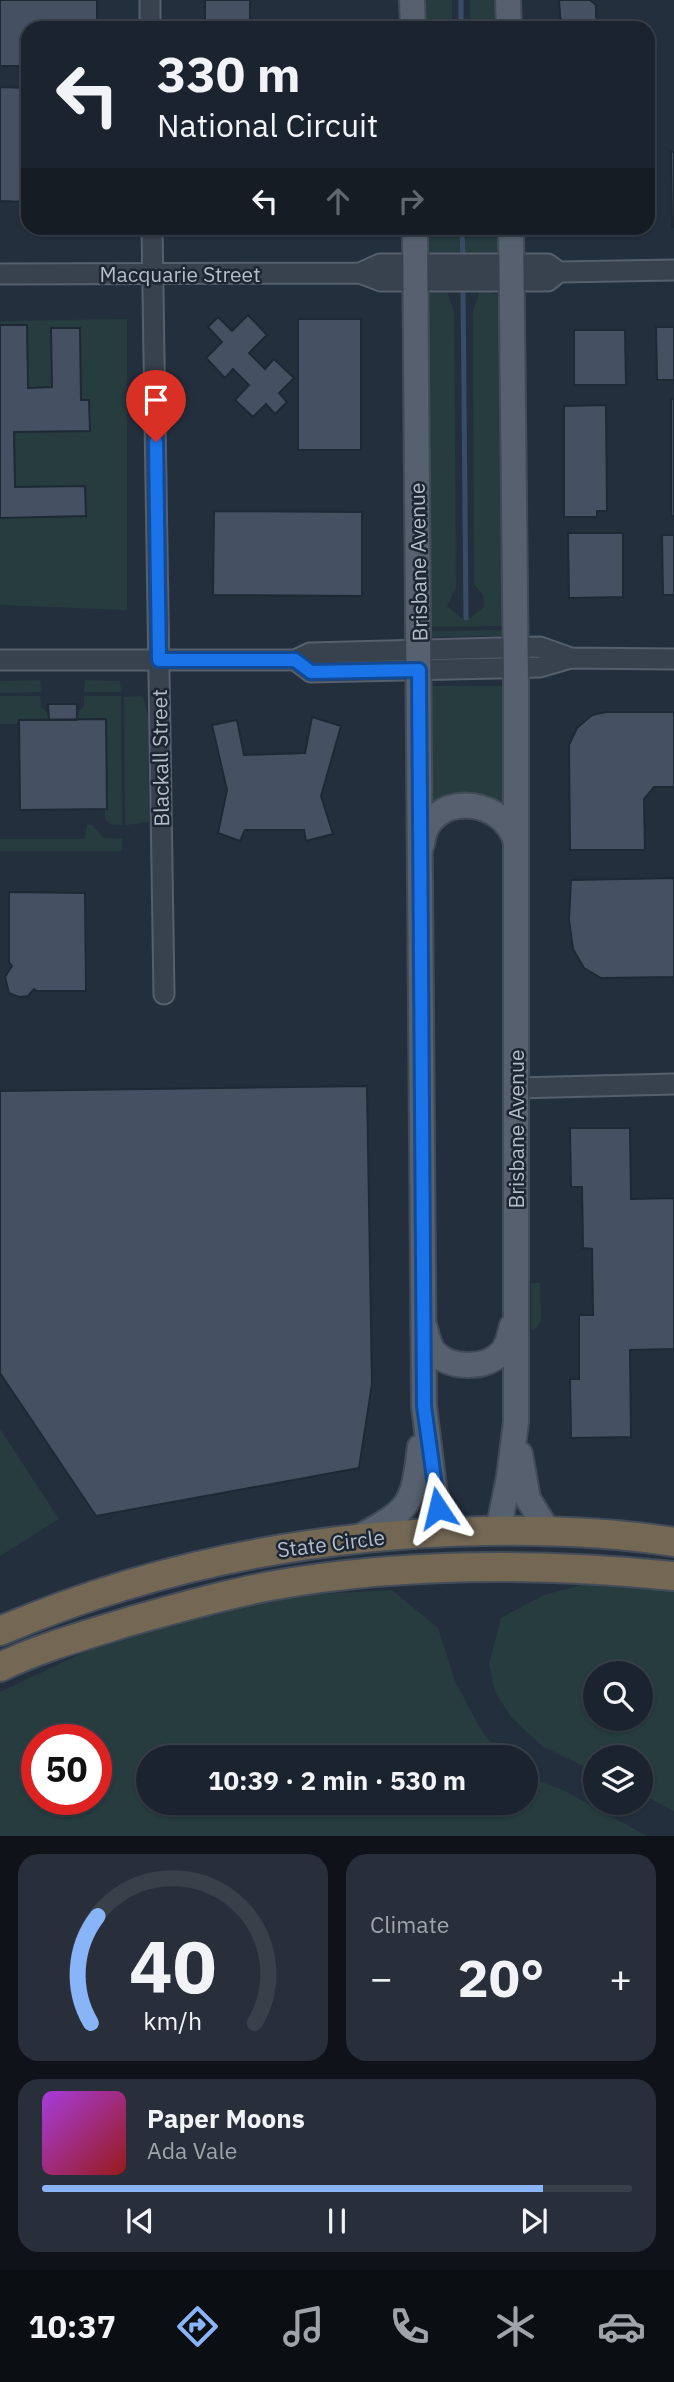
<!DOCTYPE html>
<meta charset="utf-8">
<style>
body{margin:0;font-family:"IBM Plex Sans",sans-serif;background:#282f3a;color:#f1f3f6;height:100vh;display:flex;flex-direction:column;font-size:26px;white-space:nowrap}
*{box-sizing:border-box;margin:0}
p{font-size:23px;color:#a0a4aa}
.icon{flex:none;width:38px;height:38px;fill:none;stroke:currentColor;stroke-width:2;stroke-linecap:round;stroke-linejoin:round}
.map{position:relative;height:1836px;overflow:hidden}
.drawer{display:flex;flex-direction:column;gap:18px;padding:18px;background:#0f1319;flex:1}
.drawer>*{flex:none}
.hud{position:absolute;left:21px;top:21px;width:634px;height:214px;border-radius:21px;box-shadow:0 2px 5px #0004,0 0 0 2px #39404a;background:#1b232e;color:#f1f3f6;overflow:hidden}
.controls{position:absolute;left:583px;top:1661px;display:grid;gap:14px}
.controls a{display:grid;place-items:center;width:70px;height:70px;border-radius:50%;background:#1b232e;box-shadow:0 2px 5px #0004,0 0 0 2px #39404a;font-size:35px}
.speed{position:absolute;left:21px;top:1724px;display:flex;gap:14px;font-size:35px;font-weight:700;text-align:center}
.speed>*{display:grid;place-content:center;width:91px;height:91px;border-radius:50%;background:#1b232e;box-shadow:0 2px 5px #0004,0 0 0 2px #39404a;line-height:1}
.speed .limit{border:10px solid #d22;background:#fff;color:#111}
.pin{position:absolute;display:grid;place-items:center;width:60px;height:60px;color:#fff;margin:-72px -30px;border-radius:50% 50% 50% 0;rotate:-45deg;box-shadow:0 0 7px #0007}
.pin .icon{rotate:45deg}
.me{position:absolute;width:77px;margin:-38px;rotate:350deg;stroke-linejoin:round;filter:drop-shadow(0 0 5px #0008)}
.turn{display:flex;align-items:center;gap:24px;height:147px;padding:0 21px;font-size:32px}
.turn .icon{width:91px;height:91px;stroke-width:2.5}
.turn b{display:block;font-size:49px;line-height:60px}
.lanes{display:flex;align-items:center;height:66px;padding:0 21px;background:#0003;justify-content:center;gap:35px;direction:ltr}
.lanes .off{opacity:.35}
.big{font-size:52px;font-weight:700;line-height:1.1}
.drawer .widget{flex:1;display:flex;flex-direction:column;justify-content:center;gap:10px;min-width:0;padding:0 24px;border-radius:21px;background:#282f3a}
.drawer .dial{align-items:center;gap:0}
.dial svg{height:182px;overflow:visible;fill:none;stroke:#39404a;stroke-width:7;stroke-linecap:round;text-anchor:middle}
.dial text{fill:#f1f3f6;stroke:none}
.song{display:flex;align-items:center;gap:21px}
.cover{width:84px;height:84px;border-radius:10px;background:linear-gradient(135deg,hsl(280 70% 55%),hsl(0 70% 35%))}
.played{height:7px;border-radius:4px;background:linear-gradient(90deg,#8ab4f8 85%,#39404a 85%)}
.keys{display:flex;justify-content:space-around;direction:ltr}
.heat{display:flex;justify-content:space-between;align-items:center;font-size:38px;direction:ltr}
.drawer .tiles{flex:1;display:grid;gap:18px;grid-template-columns:1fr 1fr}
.widget:last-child{grid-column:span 2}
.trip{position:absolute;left:136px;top:1745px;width:402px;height:70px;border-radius:35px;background:#1b232e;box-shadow:0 2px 5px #0004,0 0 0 2px #39404a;font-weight:700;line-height:70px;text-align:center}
.dock{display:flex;height:112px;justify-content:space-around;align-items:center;background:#0b0e12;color:#a0a4aa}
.dock .icon{width:49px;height:49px}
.dock .current{color:#8ab4f8}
.dock b{font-size:32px;color:#f1f3f6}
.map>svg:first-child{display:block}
</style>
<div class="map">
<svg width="674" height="1836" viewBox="0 0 674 1836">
<rect width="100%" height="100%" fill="#242f3e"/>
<path fill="#263c3f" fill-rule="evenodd" d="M422,0H452V28H422Z
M470,0H500V28H470Z
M423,238H502V257L430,256L425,252Z
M444,288L447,292L454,312L456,587L447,606L461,618H470L484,607L483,595L474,584L473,311L481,289L497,295L499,307L503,308L505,626L426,627L427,297L431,291Z
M127,319V610L0,605V321Z
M505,630L504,635L500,636L430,637L426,631Z
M40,680L41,692L0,693V681Z
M85,680L120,681L121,692H84Z
M430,686H502L503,811L431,813Z
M0,696H40L41,707L49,714V720H17V724H0Z
M84,696H121L122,825L110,824L105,819V809H107L77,720V714L84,706Z
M143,696L148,716L149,822L125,825L124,697Z
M87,824L92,825L104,838L122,839V851H0V839H85Z
M531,1283H540L541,1322L534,1330L531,1329Z
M0,1429L59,1519L0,1556Z
M639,1584L674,1590V1811L641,1794L640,1757H595V1772L542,1746L512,1718L495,1692L489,1664L501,1618L544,1595L581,1585ZM595,1673H640V1718H595Z
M392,1590L438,1628L455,1681L480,1728L502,1757H149V1802H527V1776L565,1791L647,1836H0V1692L108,1641L279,1596ZM37,1740H96V1799H37Z"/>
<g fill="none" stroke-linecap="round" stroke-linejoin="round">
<path stroke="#394c67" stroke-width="5" d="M461,0V28
M462,228L463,262
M463,285L466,618"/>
</g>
<path fill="#455162" stroke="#1f2835" stroke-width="2" d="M0,0H97V28H28V66H0Z
M205,0H250V23H205Z
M559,0H590L596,5V17L601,22L602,28L561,27Z
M199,26H274V28H199Z
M0,87L28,88V202L0,201Z
M671,152H674V227H672Z
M248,315L267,335L249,353L265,369L274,359L294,378L279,393L287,402L275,414L266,404L253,417L235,400L249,385L233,369L225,378L206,358L222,342L208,327L218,317L232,331Z
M298,319H361V450H298Z
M0,325H27L28,388L52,387L51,328H80L81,400H89L90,431L14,432L15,487L85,486L86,516L0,518Z
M656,327H674V380H657Z
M574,330H625L626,385H574Z
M671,399H674V516H671Z
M606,405L607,511H597V517H564V406Z
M214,511L362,512V596L213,595Z
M568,533H623V597L569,598Z
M662,535H674V595H663Z
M48,704H77V720H49Z
M606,712H674V787H654L644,799L645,850H570L569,745L577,728L592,715Z
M312,717L341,726L321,796L333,834L306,841L304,830H245L240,841L218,833L227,790L212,725L237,720L244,755L305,753Z
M106,719L107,809L20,810L19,720Z
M674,878V977L601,978L584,968L573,949L569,920L571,880Z
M9,892L85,893L86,991H37L34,989L28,996L19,997L9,993L5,977L12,966L9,962Z
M367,1086L372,1384L359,1468L96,1516L0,1373V1091Z
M570,1128H630L631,1199L674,1198V1349L630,1350L631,1437L571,1438L570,1379H579V1315H593L592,1249L583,1248L582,1187H571Z"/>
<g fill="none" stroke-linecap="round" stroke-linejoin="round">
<g stroke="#565f6c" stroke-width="23">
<path id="minor" d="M150,0V28
M152,228L164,994
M360,273L380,264H548L559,272
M0,274L360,273L381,281H548L559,272L674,270
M0,660H295L310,653L540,647L571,658L674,659
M295,660L311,672L540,667L571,658
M516,1088L674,1084"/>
</g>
<g stroke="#414a57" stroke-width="28">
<path id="major" d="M412,0L413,28
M508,0L509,28
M415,228L424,1406L434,1487L442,1532
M422,844C427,792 502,794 516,842
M425,1328C427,1337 429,1347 436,1354C452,1369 487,1369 502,1352C508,1345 510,1334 512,1326
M520,1454L528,1499L548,1531
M498,1531L509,1477L516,1422V683L511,228
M359,1537C411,1509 413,1505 420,1447"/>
</g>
<g stroke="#434c59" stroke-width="32">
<path id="highway" d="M0,1631C154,1565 317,1534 484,1531C547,1530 611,1532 674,1542
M0,1667C42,1647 86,1635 131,1621C177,1608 223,1595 270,1586C403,1562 540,1563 674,1576"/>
</g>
<use href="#minor" stroke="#38414e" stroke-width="19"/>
<use href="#major" stroke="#56606e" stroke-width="24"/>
<use href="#highway" stroke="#746855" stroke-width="28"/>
</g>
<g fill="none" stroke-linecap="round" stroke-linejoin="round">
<g stroke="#114b97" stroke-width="18">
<path id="route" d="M156,442L159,660H295L311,672L419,670L424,1406L438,1508"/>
</g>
<use href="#route" stroke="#1a73e8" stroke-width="12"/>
</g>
<g text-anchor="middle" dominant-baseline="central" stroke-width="5" stroke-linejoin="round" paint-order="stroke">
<g font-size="21" fill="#b4bcc9" stroke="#1d2633">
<text x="180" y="274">Macquarie Street</text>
<text transform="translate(418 562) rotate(-91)">Brisbane Avenue</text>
<text transform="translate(160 758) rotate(-91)">Blackall Street</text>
<text transform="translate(516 1129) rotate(-90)">Brisbane Avenue</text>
<text transform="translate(331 1543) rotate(-7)">State Circle</text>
</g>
</g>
</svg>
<div class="controls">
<a><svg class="icon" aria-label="search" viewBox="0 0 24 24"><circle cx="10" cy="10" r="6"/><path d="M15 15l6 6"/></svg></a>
<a><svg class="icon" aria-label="layers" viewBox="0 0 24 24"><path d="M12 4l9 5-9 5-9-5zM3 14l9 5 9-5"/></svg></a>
</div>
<div class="speed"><div class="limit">50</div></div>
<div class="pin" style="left:156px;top:442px;background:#d93025"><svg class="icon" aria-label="arrive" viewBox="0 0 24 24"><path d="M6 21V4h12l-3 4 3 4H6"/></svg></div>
<svg class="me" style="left:438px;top:1508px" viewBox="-20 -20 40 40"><path d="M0-17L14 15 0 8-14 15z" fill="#1a73e8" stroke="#fff" stroke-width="4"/></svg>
<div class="trip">10:39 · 2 min · 530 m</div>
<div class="hud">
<div class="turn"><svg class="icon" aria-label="left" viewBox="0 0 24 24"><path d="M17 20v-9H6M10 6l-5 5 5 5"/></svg><div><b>330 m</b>National Circuit</div></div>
<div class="lanes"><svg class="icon" aria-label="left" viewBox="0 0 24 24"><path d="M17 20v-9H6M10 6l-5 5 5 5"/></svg><svg class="icon off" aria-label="ahead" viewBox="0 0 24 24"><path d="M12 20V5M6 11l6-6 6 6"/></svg><svg class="icon off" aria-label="right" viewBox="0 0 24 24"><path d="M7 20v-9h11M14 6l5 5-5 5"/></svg></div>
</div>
</div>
<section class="drawer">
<div class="tiles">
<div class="widget dial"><svg viewBox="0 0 100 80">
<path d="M14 69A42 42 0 1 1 86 69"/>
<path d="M14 69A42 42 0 0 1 17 22" stroke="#8ab4f8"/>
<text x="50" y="56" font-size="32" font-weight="700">40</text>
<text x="50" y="72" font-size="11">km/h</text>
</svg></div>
<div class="widget"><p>Climate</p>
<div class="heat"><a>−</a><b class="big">20°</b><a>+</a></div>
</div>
<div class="widget">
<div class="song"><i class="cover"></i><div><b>Paper Moons</b><p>Ada Vale</p></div></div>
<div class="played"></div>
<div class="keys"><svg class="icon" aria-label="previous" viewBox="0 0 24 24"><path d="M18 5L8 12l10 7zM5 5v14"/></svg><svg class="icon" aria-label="pause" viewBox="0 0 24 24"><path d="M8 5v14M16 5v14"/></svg><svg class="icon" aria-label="next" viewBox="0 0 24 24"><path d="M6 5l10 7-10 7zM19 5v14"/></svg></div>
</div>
</div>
</section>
<nav class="dock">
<b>10:37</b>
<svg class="icon current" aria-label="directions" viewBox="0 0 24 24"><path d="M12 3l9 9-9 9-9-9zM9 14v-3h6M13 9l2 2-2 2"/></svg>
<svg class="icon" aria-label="music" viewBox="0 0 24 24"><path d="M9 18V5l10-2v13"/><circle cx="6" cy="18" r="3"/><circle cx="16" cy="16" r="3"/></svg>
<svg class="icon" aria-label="phone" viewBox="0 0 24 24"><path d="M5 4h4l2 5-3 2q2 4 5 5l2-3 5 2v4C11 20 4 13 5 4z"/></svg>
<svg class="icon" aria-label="climate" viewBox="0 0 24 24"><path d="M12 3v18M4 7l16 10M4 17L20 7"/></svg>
<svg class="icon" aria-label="car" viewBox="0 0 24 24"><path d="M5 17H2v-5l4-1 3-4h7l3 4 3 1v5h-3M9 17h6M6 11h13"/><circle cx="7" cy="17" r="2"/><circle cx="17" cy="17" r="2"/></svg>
</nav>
